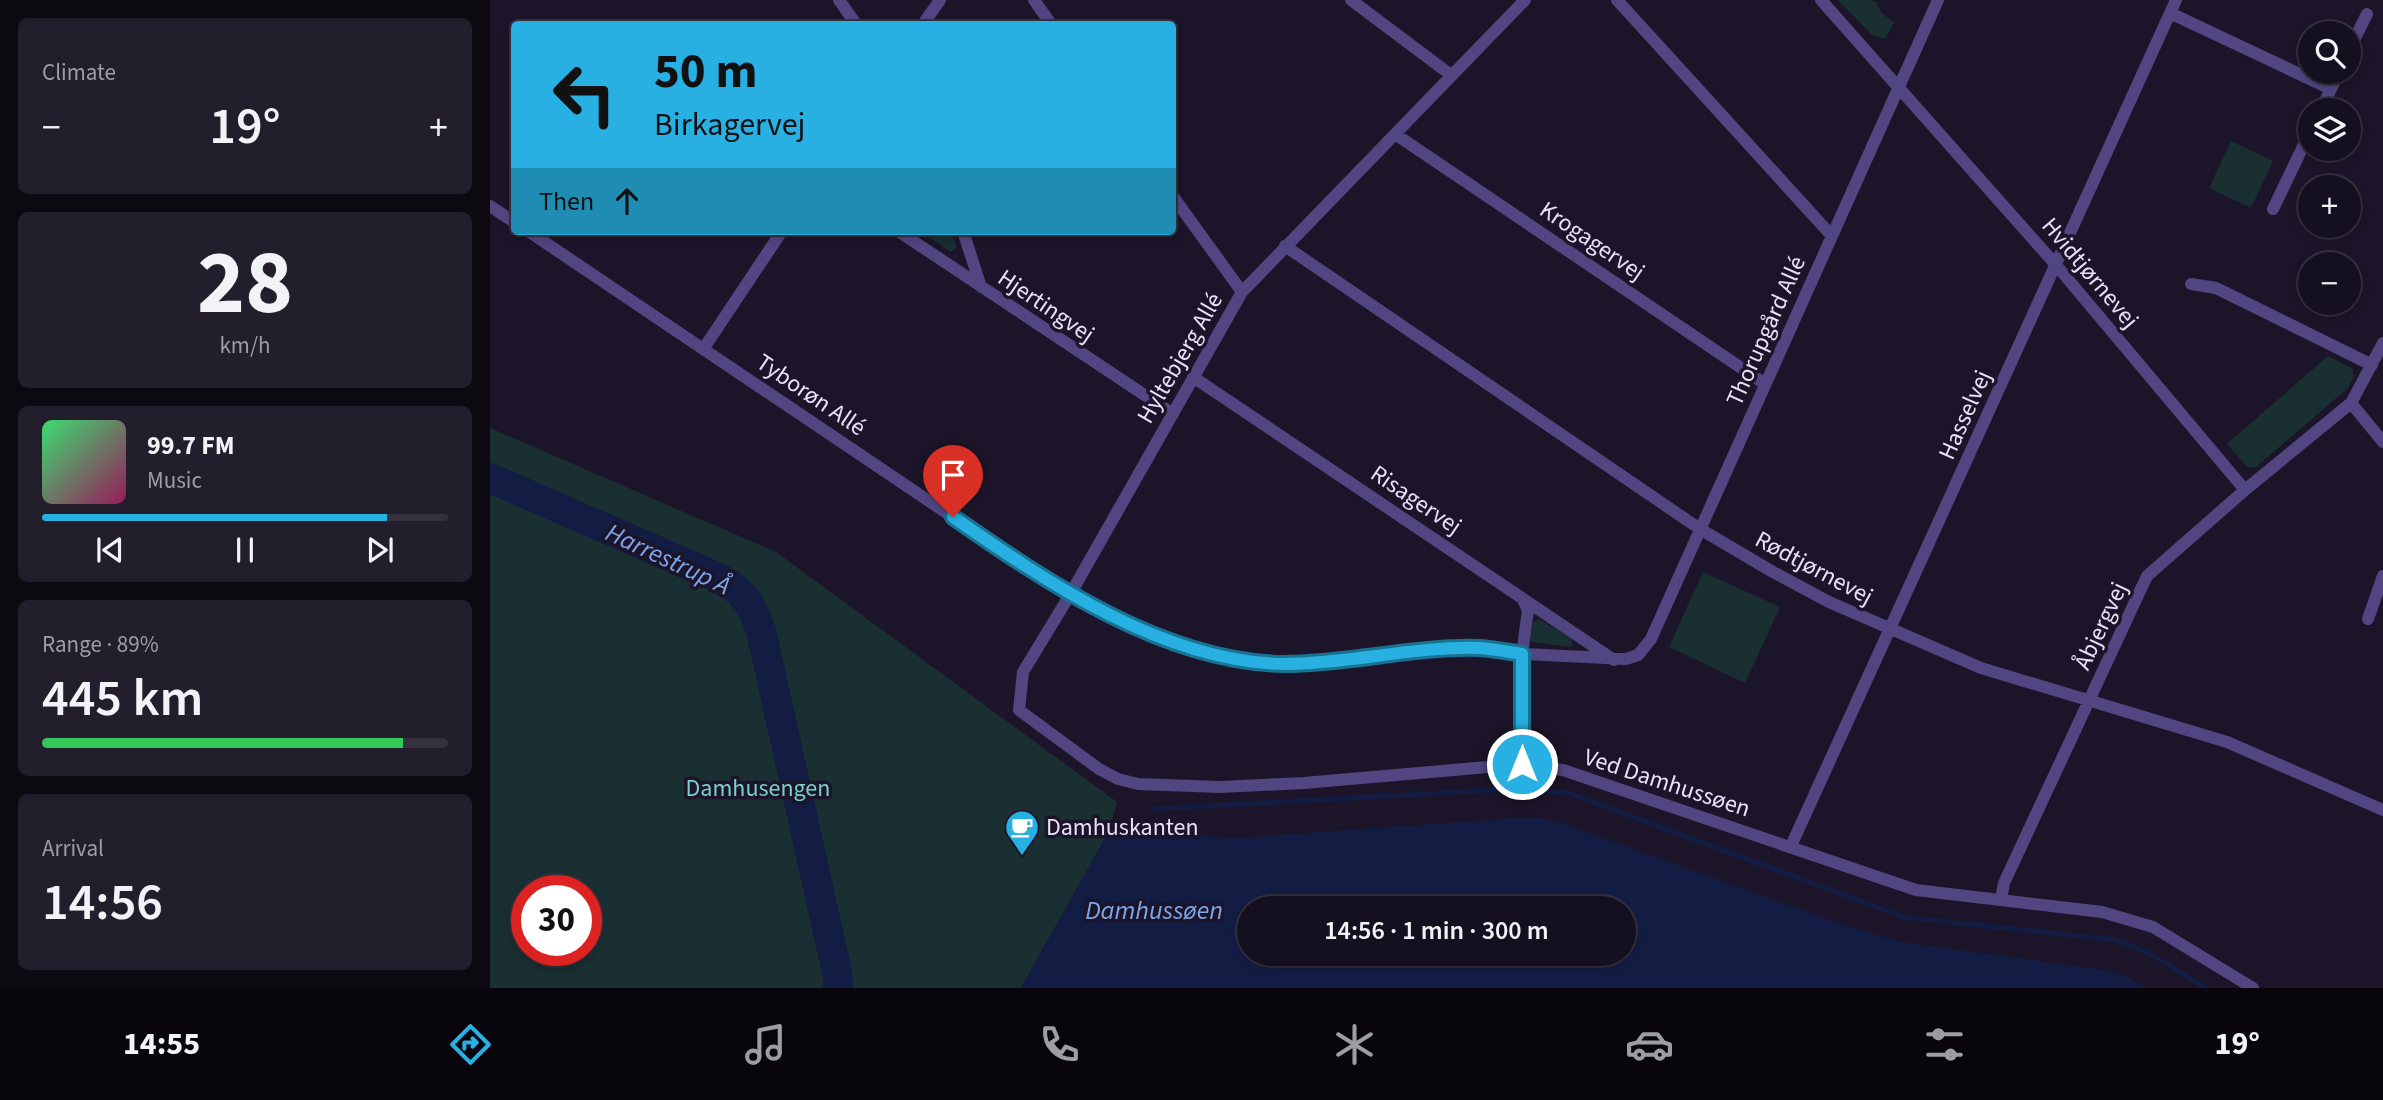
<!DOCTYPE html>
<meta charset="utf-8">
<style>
body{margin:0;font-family:"Source Sans 3",sans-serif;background:#221e2c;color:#f1f3f6;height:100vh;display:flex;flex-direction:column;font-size:26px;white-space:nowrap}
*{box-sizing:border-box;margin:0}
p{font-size:23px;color:#9d9da4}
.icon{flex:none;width:38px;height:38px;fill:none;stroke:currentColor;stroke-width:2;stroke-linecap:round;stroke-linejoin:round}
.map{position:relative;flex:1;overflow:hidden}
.sheet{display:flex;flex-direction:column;gap:18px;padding:18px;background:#0c0911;width:490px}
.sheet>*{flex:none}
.top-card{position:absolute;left:21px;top:21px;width:665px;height:214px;border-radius:7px;box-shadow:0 4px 10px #0003,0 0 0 2px #34303d;background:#27b0e1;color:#111;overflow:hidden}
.tools{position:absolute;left:1808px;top:21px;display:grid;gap:14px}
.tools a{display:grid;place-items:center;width:63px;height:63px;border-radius:50%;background:#15101f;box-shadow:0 4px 10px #0003,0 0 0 2px #34303d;font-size:35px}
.speed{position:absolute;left:21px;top:875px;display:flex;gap:14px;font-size:35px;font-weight:700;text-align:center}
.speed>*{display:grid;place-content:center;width:91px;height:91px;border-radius:50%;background:#15101f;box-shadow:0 4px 10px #0003,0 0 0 2px #34303d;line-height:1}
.speed .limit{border:10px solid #d22;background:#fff;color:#111}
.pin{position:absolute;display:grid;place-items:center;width:60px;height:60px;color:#fff;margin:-72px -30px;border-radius:50% 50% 50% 0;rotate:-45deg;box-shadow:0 0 7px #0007}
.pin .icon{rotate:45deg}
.me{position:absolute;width:77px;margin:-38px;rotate:0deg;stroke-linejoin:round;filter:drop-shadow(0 0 5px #0008)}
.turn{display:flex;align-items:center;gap:24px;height:147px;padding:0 28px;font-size:32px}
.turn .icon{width:91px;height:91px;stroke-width:2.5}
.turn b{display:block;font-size:49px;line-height:60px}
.then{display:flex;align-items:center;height:66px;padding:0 28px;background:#0003;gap:14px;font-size:26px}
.big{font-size:52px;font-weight:600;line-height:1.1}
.sheet .widget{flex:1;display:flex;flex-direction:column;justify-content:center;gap:10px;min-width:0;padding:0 24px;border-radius:10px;background:#221e2c}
.sheet .dial{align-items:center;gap:0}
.dial b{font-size:91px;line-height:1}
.song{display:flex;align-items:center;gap:21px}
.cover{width:84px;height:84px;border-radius:10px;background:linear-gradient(135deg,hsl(140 70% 55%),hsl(330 70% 35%))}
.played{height:7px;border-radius:4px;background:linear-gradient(90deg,#27b0e1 85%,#34303d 85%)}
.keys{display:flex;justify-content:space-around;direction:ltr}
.heat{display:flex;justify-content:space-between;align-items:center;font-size:38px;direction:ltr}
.charge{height:10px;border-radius:5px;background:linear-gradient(90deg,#34c759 89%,#34303d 0)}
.trip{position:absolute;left:747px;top:896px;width:399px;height:70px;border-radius:35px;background:#15101f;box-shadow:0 4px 10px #0003,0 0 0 2px #34303d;font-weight:600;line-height:70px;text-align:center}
.tab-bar{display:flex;height:112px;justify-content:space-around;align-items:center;background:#08060c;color:#9d9da4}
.tab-bar .icon{width:49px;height:49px}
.tab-bar .selected{color:#27b0e1}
.tab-bar b{font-size:32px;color:#f1f3f6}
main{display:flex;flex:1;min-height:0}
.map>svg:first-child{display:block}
</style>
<main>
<section class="sheet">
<div class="widget"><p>Climate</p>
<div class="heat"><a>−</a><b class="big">19°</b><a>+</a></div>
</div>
<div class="widget dial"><b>28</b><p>km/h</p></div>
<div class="widget">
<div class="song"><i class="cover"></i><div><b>99.7 FM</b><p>Music</p></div></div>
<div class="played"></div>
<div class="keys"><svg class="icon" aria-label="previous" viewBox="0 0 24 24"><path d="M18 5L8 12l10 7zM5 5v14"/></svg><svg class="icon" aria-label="pause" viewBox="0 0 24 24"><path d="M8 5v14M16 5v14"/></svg><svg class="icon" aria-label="next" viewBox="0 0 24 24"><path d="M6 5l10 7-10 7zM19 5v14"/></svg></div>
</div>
<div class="widget"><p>Range · 89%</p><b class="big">445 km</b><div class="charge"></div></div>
<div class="widget"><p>Arrival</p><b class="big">14:56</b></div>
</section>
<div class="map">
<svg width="1893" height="988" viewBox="0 0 1893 988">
<rect width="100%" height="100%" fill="#1c1529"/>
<path fill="#192f32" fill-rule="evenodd" d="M1348,0H1380L1386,2L1391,12L1404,23L1395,39L1382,35Z
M1741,141L1783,161L1761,208L1719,188Z
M430,231H462L466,248L461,252Z
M1838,356L1862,368L1864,377L1858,388L1766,467H1757L1737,444Z
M0,428L286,552L627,802L619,831L531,988H0ZM37,891H96V950H37Z
M1213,572L1290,607L1255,683L1179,647Z
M1049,619L1081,638L1083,646L1081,647L1042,642L1040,639L1043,622Z"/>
<path fill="#131d44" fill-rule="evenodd" d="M1041,817L1066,821L1345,922L1411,942L1615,970L1637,977L1656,988H531L619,831L639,829L746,838ZM760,908H1134V954H760Z"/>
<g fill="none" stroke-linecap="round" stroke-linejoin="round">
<path stroke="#131d44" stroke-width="5" d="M664,809L1023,789L1078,793L1414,917L1625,940C1658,950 1686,969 1715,988"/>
<path stroke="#131d44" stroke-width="30" d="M0,478L229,578C253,590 263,606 271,631L348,977V988"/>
<path stroke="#524682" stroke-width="12" d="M349,0L366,24
M544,0L561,24
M861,0L961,75
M1035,0L752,292L581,593L533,672L529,710L609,769L628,779L648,784L730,787L814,783L1032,764L1073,770L1426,890L1612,912L1663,927L1763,988
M1127,0L1342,236
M1331,0L1566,265L1755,490
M1680,13L1841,89
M433,24L450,0
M1858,52L1877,14
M1831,110L1849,72
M905,134L1275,384
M682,195L752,292
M0,206L24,222
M1783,209L1820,132
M38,231L482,530L581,593L650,631L742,658L792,664L837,662L921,652L991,648L1032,654L1136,659L1148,655L1161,639L1448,0
M408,231L683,414
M473,231L491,287
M795,246L1210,529L1283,572L1339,602L1491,668L1737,742L1893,810
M1701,284L1726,288L1882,365
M214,348L292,231
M703,377L1124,660
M1861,403L1893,442
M1878,619L1893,576
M1032,764V654L1038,610L1032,598
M1301,846L1686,0
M1511,899L1514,883L1657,576L1755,490L1861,403L1893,343"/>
</g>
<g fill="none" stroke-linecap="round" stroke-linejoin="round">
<g stroke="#197292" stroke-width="18">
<path id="route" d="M463,517C558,583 674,662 794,664C859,664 924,646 990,648C1004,649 1019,652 1032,654V764"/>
</g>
<use href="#route" stroke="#27b0e1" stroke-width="12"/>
</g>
<defs>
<g id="cafe-pin" transform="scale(1.75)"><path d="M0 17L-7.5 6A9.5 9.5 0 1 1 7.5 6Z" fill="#27b0e1" stroke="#1c1529"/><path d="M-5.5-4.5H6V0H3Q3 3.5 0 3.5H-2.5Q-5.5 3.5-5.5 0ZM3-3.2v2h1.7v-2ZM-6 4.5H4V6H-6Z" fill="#fff"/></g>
</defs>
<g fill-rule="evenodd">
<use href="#cafe-pin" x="532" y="827"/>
</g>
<g text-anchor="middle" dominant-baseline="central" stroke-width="7" stroke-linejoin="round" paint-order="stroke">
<g font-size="24" fill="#e8e1fb" stroke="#1c1529">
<text transform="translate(1102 241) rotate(34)">Krogagervej</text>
<text transform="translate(1600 273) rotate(50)">Hvidtjørnevej</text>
<text transform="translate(556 306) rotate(34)">Hjertingvej</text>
<text transform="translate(1276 331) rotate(-66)">Thorupgård Allé</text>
<text transform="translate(690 358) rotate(-60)">Hyltebjerg Allé</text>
<text transform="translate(321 395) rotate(34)">Tyborøn Allé</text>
<text transform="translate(1475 415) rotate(-66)">Hasselvej</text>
<text transform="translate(926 500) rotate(34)">Risagervej</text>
<text transform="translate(1324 568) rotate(28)">Rødtjørnevej</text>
<text transform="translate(1611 626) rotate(-65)">Åbjergvej</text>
<text transform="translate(1177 783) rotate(18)">Ved Damhussøen</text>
</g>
<g font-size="24" fill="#76d2cb" stroke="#1c1529">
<text x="268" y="788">Damhusengen</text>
</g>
<g font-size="24" fill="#e8e1fb" stroke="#1c1529" text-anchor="start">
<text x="556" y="827">Damhuskanten</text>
</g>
<g font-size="26" font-style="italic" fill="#7da7ed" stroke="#1c1529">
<text transform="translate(178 559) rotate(25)">Harrestrup Å</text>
<text x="664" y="910">Damhussøen</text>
</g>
</g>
</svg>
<div class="tools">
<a><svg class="icon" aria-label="search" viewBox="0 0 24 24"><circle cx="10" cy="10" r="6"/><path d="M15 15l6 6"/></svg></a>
<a><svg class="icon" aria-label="layers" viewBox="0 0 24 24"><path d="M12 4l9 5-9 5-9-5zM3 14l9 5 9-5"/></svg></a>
<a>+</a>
<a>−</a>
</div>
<div class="speed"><div class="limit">30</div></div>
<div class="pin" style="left:463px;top:517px;background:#d93025"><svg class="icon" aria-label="arrive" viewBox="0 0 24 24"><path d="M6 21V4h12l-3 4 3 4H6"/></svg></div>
<svg class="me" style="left:1032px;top:764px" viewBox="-20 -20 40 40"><circle r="17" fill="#27b0e1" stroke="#fff" stroke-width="3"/><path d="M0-11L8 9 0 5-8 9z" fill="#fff"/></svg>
<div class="trip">14:56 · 1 min · 300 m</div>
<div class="top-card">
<div class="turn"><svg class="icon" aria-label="left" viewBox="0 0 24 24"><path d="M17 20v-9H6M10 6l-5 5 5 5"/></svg><div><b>50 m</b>Birkagervej</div></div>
<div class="then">Then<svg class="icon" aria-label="ahead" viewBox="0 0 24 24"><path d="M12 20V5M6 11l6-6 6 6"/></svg></div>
</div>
</div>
</main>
<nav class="tab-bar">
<b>14:55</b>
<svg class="icon selected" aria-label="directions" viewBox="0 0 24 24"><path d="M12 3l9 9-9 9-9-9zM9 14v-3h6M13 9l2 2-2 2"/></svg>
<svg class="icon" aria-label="music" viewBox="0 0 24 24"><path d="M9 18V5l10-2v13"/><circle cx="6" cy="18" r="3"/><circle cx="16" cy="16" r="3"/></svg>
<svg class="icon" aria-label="phone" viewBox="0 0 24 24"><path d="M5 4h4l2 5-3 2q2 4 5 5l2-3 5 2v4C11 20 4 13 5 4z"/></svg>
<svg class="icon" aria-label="climate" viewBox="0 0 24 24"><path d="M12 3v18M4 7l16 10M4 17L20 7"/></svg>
<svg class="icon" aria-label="car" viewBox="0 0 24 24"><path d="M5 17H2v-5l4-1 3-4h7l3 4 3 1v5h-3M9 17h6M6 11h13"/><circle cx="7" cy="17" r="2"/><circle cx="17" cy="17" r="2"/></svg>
<svg class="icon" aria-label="filters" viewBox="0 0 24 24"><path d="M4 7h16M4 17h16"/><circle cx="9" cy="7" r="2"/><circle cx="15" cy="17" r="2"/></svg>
<b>19°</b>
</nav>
